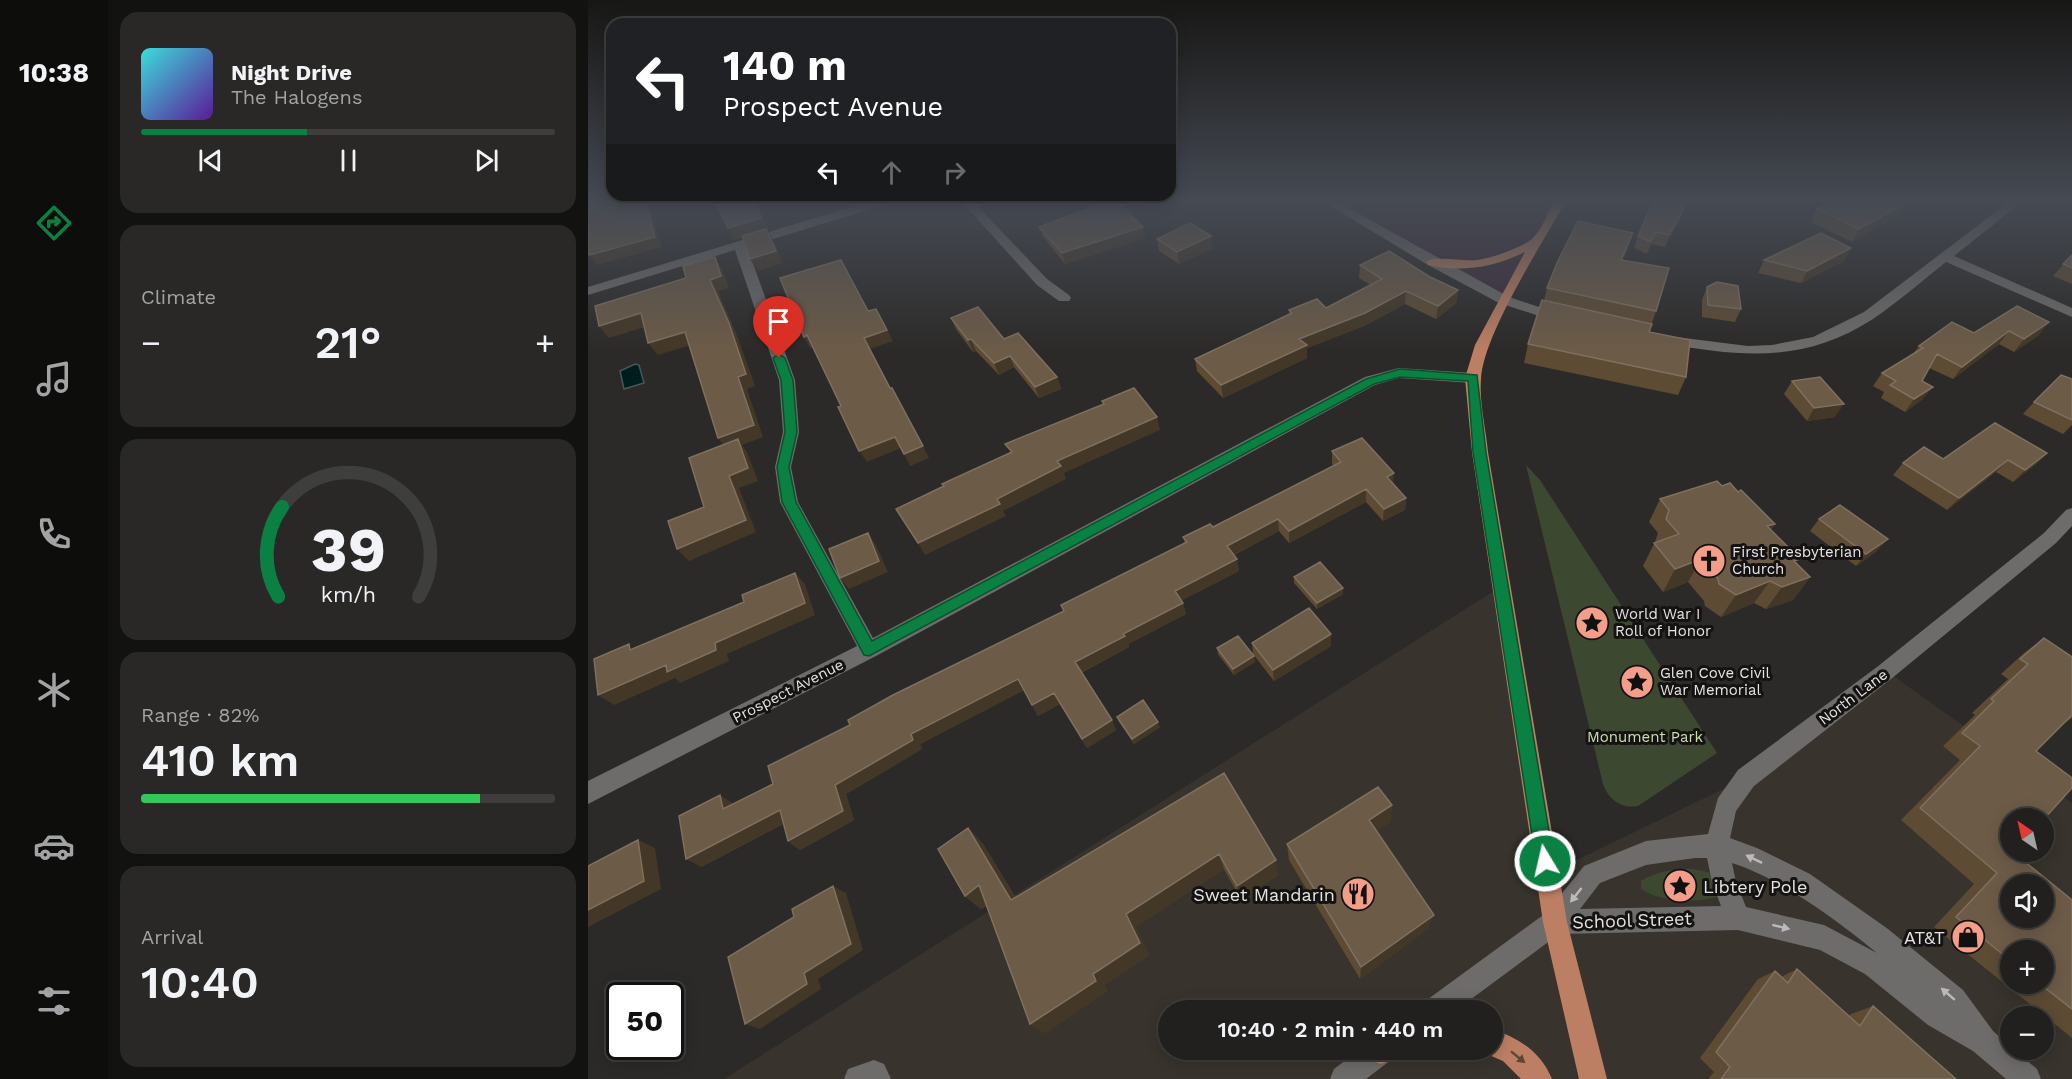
<!DOCTYPE html>
<meta charset="utf-8">
<style>
body{margin:0;font-family:"Work Sans",sans-serif;background:#292827;color:#f1f3f6;height:100vh;display:flex;flex-direction:column;font-size:22px;white-space:nowrap}
*{box-sizing:border-box;margin:0}
p{font-size:20px;color:#a2a3a4}
.icon{flex:none;width:33px;height:33px;fill:none;stroke:currentColor;stroke-width:2;stroke-linecap:round;stroke-linejoin:round}
.map{position:relative;flex:1;overflow:hidden}
.drawer{display:flex;flex-direction:column;gap:12px;padding:12px;background:#121210;width:480px}
.drawer>*{flex:none}
.banner{position:absolute;left:18px;top:18px;width:570px;height:183px;border-radius:18px;box-shadow:0 3px 15px #0003,0 0 0 2px #3e3e3c;background:#202124;color:#fff;overflow:hidden}
.needle{width:39px;rotate:326deg}
.tools{position:absolute;left:1412px;top:808px;display:grid;gap:12px}
.tools a{display:grid;place-items:center;width:54px;height:54px;border-radius:50%;background:#21201e;box-shadow:0 3px 15px #0003,0 0 0 2px #3e3e3c;font-size:30px}
.speed{position:absolute;left:18px;top:982px;display:flex;gap:12px;font-size:30px;font-weight:700;text-align:center}
.speed>*{display:grid;place-content:center;width:78px;height:78px;border-radius:50%;background:#21201e;box-shadow:0 3px 15px #0003,0 0 0 2px #3e3e3c;line-height:1}
.speed .limit{border:3px solid #111;border-radius:9px;background:#fff;color:#111}
.pin{position:absolute;display:grid;place-items:center;width:51px;height:51px;color:#fff;margin:-62px -26px;border-radius:50% 50% 50% 0;rotate:-45deg;box-shadow:0 0 6px #0007}
.pin .icon{rotate:45deg}
.me{position:absolute;width:66px;margin:-33px;rotate:351deg;stroke-linejoin:round;filter:drop-shadow(0 0 4px #0008)}
.turn{display:flex;align-items:center;gap:21px;height:126px;padding:0 18px;font-size:27px}
.turn .icon{width:78px;height:78px;stroke-width:2.5}
.turn b{display:block;font-size:42px;line-height:51px}
.lanes{display:flex;align-items:center;height:57px;padding:0 18px;background:#0003;justify-content:center;gap:30px;direction:ltr}
.lanes .off{opacity:.35}
.big{font-size:45px;font-weight:600;line-height:1.1}
.drawer .tile{flex:1;display:flex;flex-direction:column;justify-content:center;gap:9px;min-width:0;padding:0 21px;border-radius:18px;background:#292827}
.drawer .dial{align-items:center;gap:0}
.dial svg{height:156px;overflow:visible;fill:none;stroke:#3e3e3c;stroke-width:7;stroke-linecap:round;text-anchor:middle}
.dial text{fill:#f1f3f6;stroke:none}
.song{display:flex;align-items:center;gap:18px}
.cover{width:72px;height:72px;border-radius:9px;background:linear-gradient(135deg,hsl(180 70% 55%),hsl(270 70% 35%))}
.played{height:6px;border-radius:3px;background:linear-gradient(90deg,#0b8043 40%,#3e3e3c 40%)}
.keys{display:flex;justify-content:space-around;direction:ltr}
.heat{display:flex;justify-content:space-between;align-items:center;font-size:33px;direction:ltr}
.charge{height:9px;border-radius:4px;background:linear-gradient(90deg,#34c759 82%,#3e3e3c 0)}
.trip{position:absolute;left:570px;top:1000px;width:345px;height:60px;border-radius:30px;background:#21201e;box-shadow:0 3px 15px #0003,0 0 0 2px #3e3e3c;font-weight:600;line-height:60px;text-align:center}
main{display:flex;flex:1;min-height:0}
.tabs{display:flex;flex-direction:column;width:108px;justify-content:space-around;align-items:center;background:#0d0d0c;color:#a2a3a4}
.tabs .icon{width:42px;height:42px}
.tabs .on{color:#0b8043}
.tabs b{font-size:27px;color:#f1f3f6}
.map>svg:first-child{display:block}
</style>
<main>
<nav class="tabs">
<b>10:38</b>
<svg class="icon on" aria-label="directions" viewBox="0 0 24 24"><path d="M12 3l9 9-9 9-9-9zM9 14v-3h6M13 9l2 2-2 2"/></svg>
<svg class="icon" aria-label="music" viewBox="0 0 24 24"><path d="M9 18V5l10-2v13"/><circle cx="6" cy="18" r="3"/><circle cx="16" cy="16" r="3"/></svg>
<svg class="icon" aria-label="phone" viewBox="0 0 24 24"><path d="M5 4h4l2 5-3 2q2 4 5 5l2-3 5 2v4C11 20 4 13 5 4z"/></svg>
<svg class="icon" aria-label="climate" viewBox="0 0 24 24"><path d="M12 3v18M4 7l16 10M4 17L20 7"/></svg>
<svg class="icon" aria-label="car" viewBox="0 0 24 24"><path d="M5 17H2v-5l4-1 3-4h7l3 4 3 1v5h-3M9 17h6M6 11h13"/><circle cx="7" cy="17" r="2"/><circle cx="17" cy="17" r="2"/></svg>
<svg class="icon" aria-label="filters" viewBox="0 0 24 24"><path d="M4 7h16M4 17h16"/><circle cx="9" cy="7" r="2"/><circle cx="15" cy="17" r="2"/></svg>
</nav>
<section class="drawer">
<div class="tile">
<div class="song"><i class="cover"></i><div><b>Night Drive</b><p>The Halogens</p></div></div>
<div class="played"></div>
<div class="keys"><svg class="icon" aria-label="previous" viewBox="0 0 24 24"><path d="M18 5L8 12l10 7zM5 5v14"/></svg><svg class="icon" aria-label="pause" viewBox="0 0 24 24"><path d="M8 5v14M16 5v14"/></svg><svg class="icon" aria-label="next" viewBox="0 0 24 24"><path d="M6 5l10 7-10 7zM19 5v14"/></svg></div>
</div>
<div class="tile"><p>Climate</p>
<div class="heat"><a>−</a><b class="big">21°</b><a>+</a></div>
</div>
<div class="tile dial"><svg viewBox="0 0 100 80">
<path d="M14 69A42 42 0 1 1 86 69"/>
<path d="M14 69A42 42 0 0 1 16 23" stroke="#0b8043"/>
<text x="50" y="56" font-size="32" font-weight="700">39</text>
<text x="50" y="72" font-size="11">km/h</text>
</svg></div>
<div class="tile"><p>Range · 82%</p><b class="big">410 km</b><div class="charge"></div></div>
<div class="tile"><p>Arrival</p><b class="big">10:40</b></div>
</section>
<div class="map">
<svg width="1484" height="1079" viewBox="0 0 1484 1079">
<rect width="100%" height="100%" fill="#2c2a28"/>
<path fill="#38332c" fill-rule="evenodd" d="M920,582L968,870L1158,778L1301,673L1484,803V1079H136ZM1422,819H1455V852H1422ZM1422,885H1455V918H1422ZM1422,951H1455V984H1422ZM580,1011H904V1050H580ZM1422,1017H1455V1050H1422Z"/>
<path fill="#3b2c39" d="M745,201H972L916,300Z"/>
<path fill="#3d4831" d="M938,465L952,480L1129,753L1050,806C1033,809 1021,800 1015,784Z
M1105,869L1129,874L1136,894C1114,904 1074,903 1053,889V881C1069,871 1086,869 1105,869Z"/>
<path fill="#001d1e" stroke="#455959" stroke-width="1.5" d="M47,364L51,365L56,383L36,389L32,371Z"/>
<g fill="none" stroke-linecap="round" stroke-linejoin="round">
<path fill="#6e6c6a" fill-rule="evenodd" d="M283,201H301L299,204L159,247L207,380L211,432L203,467L210,502L285,638L777,377L811,368L885,373L893,378L885,383L811,378L787,385L288,656L0,804V781L269,646L192,502L187,467L195,432L191,380L147,250L0,295V287Z
M373,201H385L459,279L481,295L483,298L481,301H471L449,285Z
M734,201H748L921,297L978,316L980,319L973,323L911,303L840,265Z
M1422,201H1435L1366,256L1484,308V317L1358,262C1334,281 1310,302 1285,319C1217,363 1156,357 1080,344L1073,340L1080,336L1160,346L1184,345L1225,337L1276,312Z
M1484,508V526L1468,543L1303,679L1166,786L1148,811L1142,838L1169,848L1222,874L1300,929L1375,990L1405,1031L1422,1046V1050H1426L1449,1069L1453,1079H1418L1385,1051L1340,1025L1277,974L1232,950L1150,930L971,934L867,1011H832L836,1002L958,913L996,866L1058,841L1120,834L1130,798L1150,770L1289,667L1456,533L1478,510ZM1107,858H1119L1124,882L1133,906L992,909L1012,883L1058,865ZM1144,863C1192,878 1250,921 1289,953L1236,925L1158,907L1148,882Z
M771,1050H807L803,1060L778,1079H742L746,1069Z
M286,1060L296,1064L303,1079H256L260,1069Z"/>
<path fill="#bd7f63" fill-rule="evenodd" d="M966,201H978C955,242 895,335 893,379C891,402 898,429 900,452L979,922L1019,1079H991L955,922L884,452L877,378L887,345L937,252C906,267 875,273 840,265L838,262C846,255 876,262 889,260C901,259 936,247 945,238C954,229 960,212 966,201Z
M904,1029C931,1038 953,1052 964,1079H933L915,1061L894,1052L904,1050Z
M778,1050H807L803,1060L793,1064L782,1060Z"/>
</g>
<path fill="#5d4b34" fill-rule="evenodd" d="M1098,201L1087,229L1077,247L1064,244L1059,254L1046,248L1050,236Z
M1246,201H1334L1315,213L1264,242L1223,222L1229,209Z
M451,227H555L557,238L477,264L455,237Z
M569,239L625,248L591,264L571,251Z
M1039,252L1035,260L1068,311L1061,332L1098,377L1090,395L936,363L940,344L956,301L959,288Z
M1484,255V284L1465,276Z
M1176,260L1256,261L1213,283L1170,273Z
M772,265L842,277L870,290L868,303L848,319L817,304L776,326L719,348V358L635,398L609,371L607,359L701,314V310L738,308L783,285L771,278Z
M1119,287L1153,309L1147,322L1114,317V300Z
M1429,306L1451,335L1426,352L1411,344L1365,379L1341,368L1334,381L1335,399L1317,412L1293,398L1296,392L1285,386L1294,373L1325,354L1331,346L1386,333Z
M363,318L416,339L469,377L473,389L451,398L426,367L411,375L388,351L385,352L368,329Z
M1484,379V425L1475,434L1435,414L1446,402Z
M1204,381L1247,417L1219,421L1196,394Z
M744,451L805,484L818,498L817,510L795,521L778,502L701,543L691,531L646,555L651,571L594,600L595,603L598,614L540,644L541,647L493,673L528,730L499,748L472,704L450,716L436,690L332,744L334,749L258,794L266,820L212,850L200,841L195,824L113,867L146,804L185,784L262,725L475,611L473,605L597,544L595,537L625,527L746,466L744,464Z
M1459,453L1447,465L1425,482L1408,472L1359,510L1305,475L1315,463L1355,459Z
M1134,486L1150,492L1187,524L1183,530L1209,563L1222,577L1205,600L1178,609L1166,603L1133,617L1117,606L1116,601L1100,582L1075,592L1055,566L1067,542L1070,533L1061,522L1072,499Z
M1231,519L1289,551L1268,566L1222,531Z
M706,577L755,588V594L729,609L706,583Z
M1456,638L1484,656V718L1478,722H1477L1448,751L1426,853L1484,900V1038L1346,927L1386,884L1313,820L1372,760L1355,746L1387,715L1384,713L1420,679L1413,674L1436,653ZM1422,951L1455,984H1422Z
M664,643L743,646L686,681L665,654Z
M629,648L666,656L667,662L646,675L630,654Z
M529,717L572,727L546,744L531,722Z
M636,773L690,875L653,900L636,869L547,927L561,955L516,985L519,991L457,1033L442,1024L398,906L393,909L377,896L380,828L395,844L428,898Z
M804,805L802,822L788,831L841,928L772,979L701,860L699,844Z
M1209,969L1261,1016L1263,1014L1285,1006L1368,1079H1120L1126,1072L1112,1058L1170,979L1187,971L1193,977Z"/>
<path fill="#433727" d="M57,201L64,211L74,247L9,265L1,255Z
M166,201H168L181,230H179L186,241L195,263L170,271L162,259L179,230L147,240L140,228Z
M578,201H589L579,204Z
M1322,201H1334L1315,213L1264,242L1271,229Z
M1092,217L1087,229L1077,247L1081,235Z
M555,227L557,238L477,264L474,253Z
M1068,232L1064,244L1059,254L1063,242Z
M1045,233L1039,252L1028,278L1033,260Z
M623,236L625,248L591,264L589,252Z
M1263,248L1256,261L1213,283L1219,271Z
M127,257L134,269L141,288L130,291L149,335L167,386L159,389L175,437L154,445L159,452L170,481L151,488L168,532L101,561L89,549L141,476L139,450L130,438L150,377L122,280Z
M870,290L868,303L848,319L850,306Z
M818,291L817,304L776,326L719,348V358L635,398L633,385L711,339Z
M53,313L63,325L21,338L11,326Z
M1461,322L1451,335L1426,352L1436,339Z
M299,330L305,341L282,349L276,338Z
M1421,331L1411,344L1365,379L1374,367Z
M97,332L106,344L70,355L60,343Z
M219,335L226,347L222,348L216,337Z
M383,339L388,351L385,352L380,340Z
M422,356L426,367L411,375L406,363Z
M469,377L473,389L451,398L447,387Z
M1345,387L1335,399L1317,412L1326,399Z
M310,399L341,458L322,466L316,454Z
M1256,404L1247,417L1219,421L1226,408Z
M569,417L572,430L476,473L478,479L415,511L418,516L337,555L330,543L469,461Z
M307,437L313,448L279,462L271,451Z
M1459,453L1447,465L1425,482L1437,470Z
M1420,460L1408,472L1359,510L1371,498Z
M806,473L805,485L799,477Z
M778,489V502L701,543V531Z
M818,498L817,510L795,521L796,509Z
M690,519L691,531L641,557L639,546Z
M1187,524L1171,547L1179,526Z
M280,533L288,545L300,572L261,589L252,578Z
M1300,539L1289,551L1268,566L1278,554Z
M649,559L651,571L590,602L587,591Z
M1113,559L1100,582L1075,592L1087,569Z
M207,573L217,584L227,615L139,654L141,661L92,683L87,678L26,705L10,695L127,643Z
M1222,577L1205,600L1178,609L1194,587Z
M1182,581L1166,603L1133,617L1148,595Z
M755,588V594L729,609V603Z
M595,603L598,614L540,644L541,647L492,673L487,662L535,634Z
M743,634V646L686,681L685,670Z
M666,656L667,662L646,675L645,669Z
M430,679L437,690L332,744L334,749L258,794L266,820L212,850L200,841L247,785L323,734Z
M466,693L472,704L450,716L444,705Z
M524,720L528,730L499,748L494,739Z
M570,722L572,727L546,744L544,739Z
M132,795L146,804L135,809Z
M804,805L802,822L779,837L781,820Z
M192,810L204,819L113,867L98,859Z
M380,828L395,844L438,914L423,900Z
M50,840L67,848L73,889L0,927V910Z
M631,854L636,869L547,927L561,955L516,985L519,991L457,1033L442,1024L505,974L538,914Z
M688,860L690,875L653,900L649,886Z
M391,885L407,899L393,909L377,896Z
M245,886L258,893L275,950L230,979L233,989L172,1029L157,1024L216,973Z
M846,915L841,928L772,979L773,967Z"/>
<path fill="#6c5b47" stroke="#7f705f" stroke-width="1.5" fill-rule="evenodd" d="M0,201H34L37,207L57,201L67,237L1,255L0,250Z
M127,201H166L173,218L140,228Z
M521,201H528L555,227L474,253L451,227Z
M1065,201H1098L1092,217L1081,235L1068,232L1063,242L1050,236Z
M1246,201H1322L1271,229L1229,209Z
M990,221L1045,233L1033,260L1081,268L1068,311L959,288L969,263Z
M602,223L623,236L589,252L569,239Z
M178,229L188,251L162,259L154,236Z
M1233,233L1263,248L1219,271L1176,260Z
M801,251L842,277L870,290L850,306L818,291L777,313L711,339L719,345L633,385L607,359L704,313L701,310L729,299L738,308L794,279L772,265Z
M1484,255V268L1475,264Z
M127,257L133,276L122,280L141,323L158,374L150,377L166,425L130,438L97,332L60,343L53,313L11,326L7,306L98,278L95,266Z
M253,260L280,311L288,309L299,330L276,338L302,388H304L335,446L316,454L307,437L271,451L250,407L253,406L219,335L216,337L192,278Z
M1129,282L1150,286L1153,309L1120,305L1119,287Z
M954,300L1064,324L1061,332L1102,340L1098,377L940,344Z
M1429,306L1461,322L1436,339L1421,331L1374,367L1349,354L1334,381L1345,387L1326,399L1302,385L1308,381L1294,373L1335,348L1331,346L1364,322L1386,333Z
M390,307L416,339L430,333L469,377L447,387L422,356L406,363L383,339L380,340L363,318Z
M1473,375L1484,379V420L1446,402Z
M1232,377L1256,404L1226,408L1204,381Z
M546,388L569,417L469,461L473,466L409,499L412,504L330,543L308,509L356,486L354,484L424,452L417,444L516,404L514,401Z
M1407,423L1459,453L1437,470L1420,460L1371,498L1315,463L1336,447L1355,459Z
M774,438L806,473L799,477L818,498L796,509L778,489L701,531L690,519L639,546L649,559L587,591L595,603L535,634L537,636L487,662L524,720L494,739L466,693L444,705L430,679L323,734L325,740L247,785L255,811L200,841L192,810L98,859L91,816L132,795L135,809L185,784L180,766L262,725L260,720L305,695L476,611L473,605L599,542L595,537L622,524L625,527L753,462L744,451Z
M150,439L160,468L141,476L158,520L89,549L80,521L116,507L101,458Z
M1129,481L1134,486L1142,483L1150,492L1153,490L1187,524L1179,526L1212,559L1206,561L1222,577L1194,587L1182,581L1148,595L1131,584L1130,579L1113,559L1087,569L1066,543L1091,534L1078,519L1081,510L1072,499Z
M1252,505L1300,539L1278,554L1231,519Z
M280,533L291,561L252,578L241,549Z
M732,562L755,588L729,603L706,577Z
M207,573L217,603L127,643L128,650L79,672L78,665L10,695L6,659L41,644L42,650L156,602L154,595Z
M721,608L743,634L685,670L664,643Z
M650,636L666,656L645,669L629,648Z
M1456,638L1484,657V715L1448,751L1484,778V788L1455,820V819H1422V852H1427L1426,853L1484,900V1009L1452,984H1455V951H1422V960L1368,917L1409,873L1332,808L1392,746L1374,733L1406,701L1403,699L1440,664L1432,659ZM1422,885H1455V918H1422Z
M555,700L570,722L544,739L529,717Z
M636,773L688,860L649,886L631,854L538,914L552,943L505,974L508,981L442,1024L391,885L377,896L350,849L380,828L423,900Z
M790,787L804,805L781,820L846,915L773,967L699,844Z
M50,840L56,881L0,910V866Z
M245,886L263,944L216,973L219,984L157,1024L140,957L206,917L204,909Z
M1209,969L1272,1026L1285,1006L1368,1079H1133L1142,1067L1128,1052L1187,971L1200,983Z"/>
<defs><path id="oneway-solid" d="M-6-.8H1V-3.2L6.5 0L1 3.2V.8H-6Z" transform="scale(1.5)"/></defs>
<g fill="#bbbab9">
<use href="#oneway-solid" transform="translate(1166 859) rotate(-154)"/>
<use href="#oneway-solid" transform="translate(988 895) rotate(128)"/>
<use href="#oneway-solid" transform="translate(1193 927) rotate(14)"/>
<use href="#oneway-solid" transform="translate(1360 994) rotate(-139)"/>
</g>
<use fill="#604436" href="#oneway-solid" transform="translate(930 1057) rotate(39)"/>
<linearGradient id="sky" x2="0" y2="1"><stop stop-color="#181716"/><stop offset="0.57" stop-color="#454a53"/><stop offset="1" stop-color="#454a53" stop-opacity="0"/></linearGradient>
<rect width="1484" height="352" fill="url(#sky)"/>
<path fill="#0b8043" stroke="#07532c" stroke-width="1.5" d="M191,354L197,358L205,380L209,432L201,467L208,502L284,641L778,379L812,369L889,375L898,452L966,861L964,868L957,870L951,868L948,861L885,452L880,381L812,377L786,384L281,656L276,655L194,502L189,467L197,432L193,380L185,358Z"/>
<defs>
<g id="church-disc" transform="scale(1.725)"><circle r="9.5" fill="#f49e8a" stroke="#141312"/><path d="M-1.2-6h2.4v3.5h3.3v2.4h-3.3V6h-2.4V-.1h-3.3v-2.4h3.3Z" fill="#111"/></g>
<g id="sight-disc" transform="scale(1.725)"><circle r="9.5" fill="#f49e8a" stroke="#141312"/><path d="M0-6L1.8-2.2L6-1.7L2.9 1.2L3.7 5.4L0 3.3L-3.7 5.4L-2.9 1.2L-6-1.7L-1.8-2.2Z" fill="#111"/></g>
<g id="restaurant-disc" transform="scale(1.725)"><circle r="9.5" fill="#f49e8a" stroke="#141312"/><path d="M-5-6h1v4h1v-4h1v4h1v-4h1v5L-1.5 .5V6h-2V.5L-5-1ZM5-6V6H3V1.5H1.5Q1.5-4 5-6Z" fill="#111"/></g>
<g id="shop-disc" transform="scale(1.725)"><circle r="9.5" fill="#f49e8a" stroke="#141312"/><path d="M-5-2.5h2.3a2.7 3.5 0 0 1 5.4 0H5L5.5 6h-11ZM-1.5-2.5h3a1.5 2.3 0 0 0-3 0Z" fill="#111"/></g>
</defs>
<g fill-rule="evenodd">
<use href="#church-disc" x="1121" y="561"/>
<use href="#sight-disc" x="1004" y="623"/>
<use href="#sight-disc" x="1049" y="682"/>
<use href="#sight-disc" x="1092" y="886"/>
<use href="#restaurant-disc" x="770" y="894"/>
<use href="#shop-disc" x="1380" y="937"/>
</g>
<g text-anchor="middle" dominant-baseline="central" stroke-width="6" stroke-linejoin="round" paint-order="stroke">
<g font-size="15" fill="#e5e4e3" stroke="#141312" text-anchor="start">
<text x="1144" y="552">First Presbyterian<tspan x="1144" dy="17">Church</tspan></text>
<text x="1027" y="614">World War I<tspan x="1027" dy="17">Roll of Honor</tspan></text>
<text x="1072" y="673">Glen Cove Civil<tspan x="1072" dy="17">War Memorial</tspan></text>
</g>
<g font-size="15" fill="#e5e4e3" stroke="#141312">
<text transform="translate(200 691) rotate(-27)">Prospect Avenue</text>
<text transform="translate(1265 697) rotate(-37)">North Lane</text>
</g>
<g font-size="15" fill="#c6e0ab" stroke="#141312">
<text x="1057" y="737">Monument Park</text>
</g>
<g font-size="18" fill="#e5e4e3" stroke="#141312" text-anchor="end">
<text x="1115" y="886" text-anchor="start">Libtery Pole</text>
<text x="747" y="894">Sweet Mandarin</text>
<text x="1357" y="937">AT&amp;T</text>
</g>
<g font-size="18" fill="#e5e4e3" stroke="#141312">
<text transform="translate(1044 920) rotate(-2)">School Street</text>
</g>
</g>
</svg>
<div class="tools">
<a><svg class="needle" viewBox="-14 -14 28 28"><path d="M0-13l5 13h-10z" fill="#e53935"/><path d="M0 13l5-13h-10z" fill="#a2a3a4"/></svg></a>
<a><svg class="icon" aria-label="sound" viewBox="0 0 24 24"><path d="M4 9h4l5-4v14l-5-4H4zM17 9q2 3 0 6"/></svg></a>
<a>+</a>
<a>−</a>
</div>
<div class="speed"><div class="limit">50</div></div>
<div class="pin" style="left:191px;top:358px;background:#d93025"><svg class="icon" aria-label="arrive" viewBox="0 0 24 24"><path d="M6 21V4h12l-3 4 3 4H6"/></svg></div>
<svg class="me" style="left:957px;top:861px" viewBox="-20 -20 40 40"><circle r="17" fill="#0b8043" stroke="#fff" stroke-width="3"/><path d="M0-11L8 9 0 5-8 9z" fill="#fff"/></svg>
<div class="trip">10:40 · 2 min · 440 m</div>
<div class="banner">
<div class="turn"><svg class="icon" aria-label="left" viewBox="0 0 24 24"><path d="M17 20v-9H6M10 6l-5 5 5 5"/></svg><div><b>140 m</b>Prospect Avenue</div></div>
<div class="lanes"><svg class="icon" aria-label="left" viewBox="0 0 24 24"><path d="M17 20v-9H6M10 6l-5 5 5 5"/></svg><svg class="icon off" aria-label="ahead" viewBox="0 0 24 24"><path d="M12 20V5M6 11l6-6 6 6"/></svg><svg class="icon off" aria-label="right" viewBox="0 0 24 24"><path d="M7 20v-9h11M14 6l5 5-5 5"/></svg></div>
</div>
</div>
</main>
